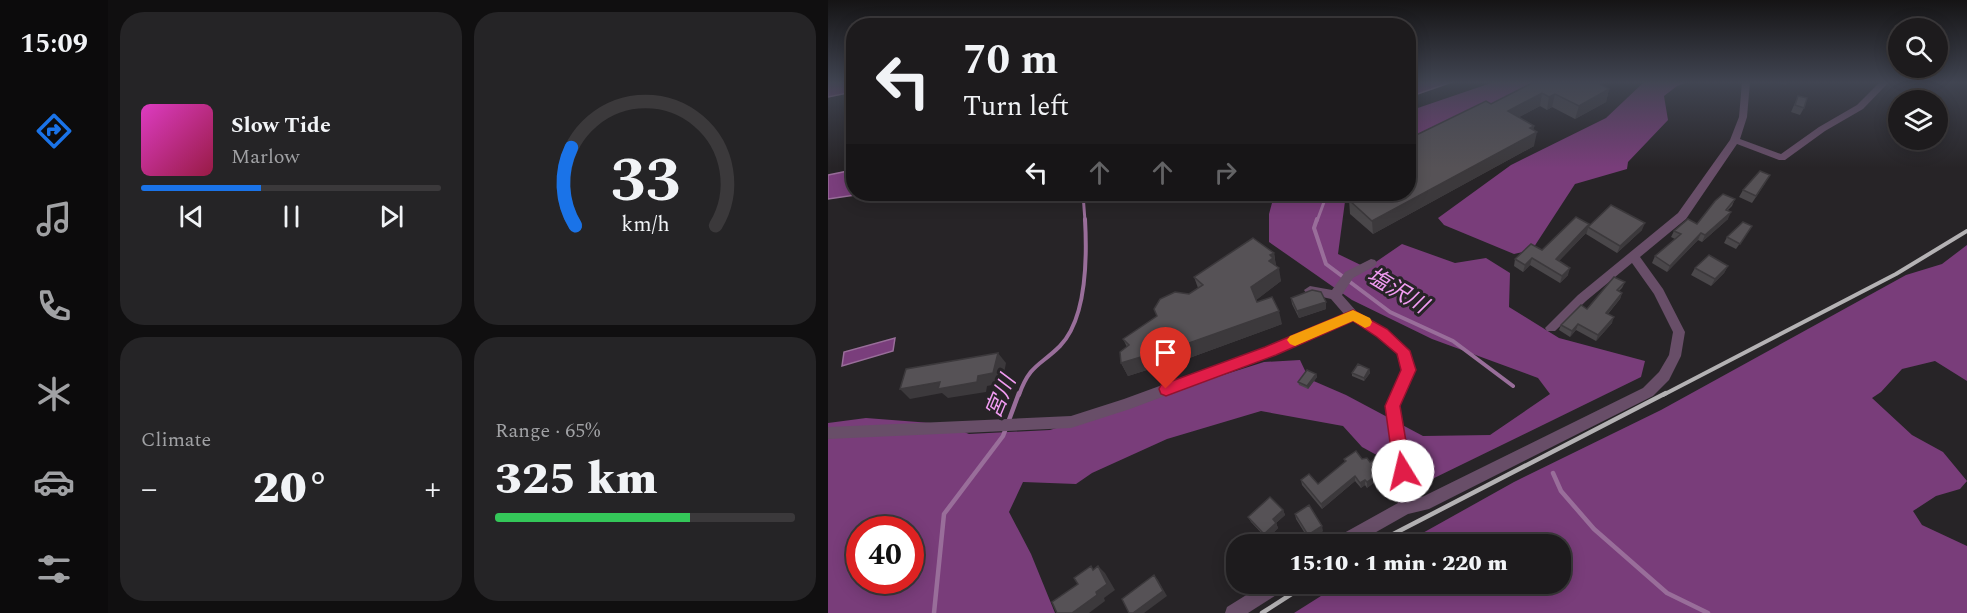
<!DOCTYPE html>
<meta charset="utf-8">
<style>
body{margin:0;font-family:Spectral,"Noto Sans JP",serif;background:#252426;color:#f1f3f6;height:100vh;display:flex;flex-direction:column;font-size:22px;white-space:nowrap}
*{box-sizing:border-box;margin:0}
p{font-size:20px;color:#a0a1a4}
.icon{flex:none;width:33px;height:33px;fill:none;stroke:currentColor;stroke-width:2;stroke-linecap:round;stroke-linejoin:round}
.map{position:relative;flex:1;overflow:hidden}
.side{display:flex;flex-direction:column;gap:12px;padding:12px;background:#100f10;width:720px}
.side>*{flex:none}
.guide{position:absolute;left:18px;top:18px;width:570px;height:183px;border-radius:24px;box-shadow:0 3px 15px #0003,0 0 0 2px #3b393b;background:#1d1b1d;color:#f1f3f6;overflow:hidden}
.tools{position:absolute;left:1060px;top:18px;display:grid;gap:12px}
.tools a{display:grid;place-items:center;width:60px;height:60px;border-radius:50%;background:#1d1b1d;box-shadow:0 3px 15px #0003,0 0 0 2px #3b393b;font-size:30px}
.speed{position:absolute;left:18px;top:516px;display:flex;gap:12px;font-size:30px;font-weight:700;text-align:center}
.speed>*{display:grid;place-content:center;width:78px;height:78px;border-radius:50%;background:#1d1b1d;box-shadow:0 3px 15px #0003,0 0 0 2px #3b393b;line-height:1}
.speed .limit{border:9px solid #d22;background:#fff;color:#111}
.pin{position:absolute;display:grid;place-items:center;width:51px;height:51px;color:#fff;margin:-62px -26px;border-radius:50% 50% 50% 0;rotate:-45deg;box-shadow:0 0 6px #0007}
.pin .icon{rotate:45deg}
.me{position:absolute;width:66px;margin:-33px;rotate:351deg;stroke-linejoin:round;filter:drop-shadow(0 0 4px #0008)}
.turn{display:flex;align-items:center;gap:21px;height:126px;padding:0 18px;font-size:27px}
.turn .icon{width:78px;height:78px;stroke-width:2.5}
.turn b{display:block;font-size:42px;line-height:51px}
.lanes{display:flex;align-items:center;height:57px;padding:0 18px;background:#0003;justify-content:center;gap:30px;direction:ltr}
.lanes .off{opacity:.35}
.big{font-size:45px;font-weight:800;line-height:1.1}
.side .card{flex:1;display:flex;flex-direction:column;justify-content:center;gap:9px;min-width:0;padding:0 21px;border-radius:24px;background:#252426}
.side .dial{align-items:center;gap:0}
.dial svg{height:156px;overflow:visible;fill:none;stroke:#3b393b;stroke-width:7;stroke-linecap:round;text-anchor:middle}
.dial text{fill:#f1f3f6;stroke:none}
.song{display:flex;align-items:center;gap:18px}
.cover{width:72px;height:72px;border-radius:9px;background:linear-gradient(135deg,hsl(310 70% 55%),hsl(340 70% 35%))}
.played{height:6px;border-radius:3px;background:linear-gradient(90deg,#1a73e8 40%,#3b393b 40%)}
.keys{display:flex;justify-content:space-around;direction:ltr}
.heat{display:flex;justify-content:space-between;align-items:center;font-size:33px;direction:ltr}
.charge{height:9px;border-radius:4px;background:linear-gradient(90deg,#34c759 65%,#3b393b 0)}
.side .tiles{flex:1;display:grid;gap:12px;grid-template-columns:repeat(2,1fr)}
.trip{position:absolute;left:398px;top:534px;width:345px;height:60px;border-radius:24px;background:#1d1b1d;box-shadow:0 3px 15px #0003,0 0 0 2px #3b393b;font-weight:800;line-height:60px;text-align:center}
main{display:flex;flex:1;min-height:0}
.tabs{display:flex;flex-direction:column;width:108px;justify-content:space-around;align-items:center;background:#0c0b0c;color:#a0a1a4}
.tabs .icon{width:42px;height:42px}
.tabs .active{color:#1a73e8}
.tabs b{font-size:27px;color:#f1f3f6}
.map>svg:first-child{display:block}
</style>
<main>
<nav class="tabs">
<b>15:09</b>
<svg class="icon active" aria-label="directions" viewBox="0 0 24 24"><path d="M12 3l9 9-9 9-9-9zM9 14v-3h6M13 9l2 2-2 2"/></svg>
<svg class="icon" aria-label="music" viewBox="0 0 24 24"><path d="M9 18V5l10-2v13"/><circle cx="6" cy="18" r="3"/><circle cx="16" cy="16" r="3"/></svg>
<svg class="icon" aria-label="phone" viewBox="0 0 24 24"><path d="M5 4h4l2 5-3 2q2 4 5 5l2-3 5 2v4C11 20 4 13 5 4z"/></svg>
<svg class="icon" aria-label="climate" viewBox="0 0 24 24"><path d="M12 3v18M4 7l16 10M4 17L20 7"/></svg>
<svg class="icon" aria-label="car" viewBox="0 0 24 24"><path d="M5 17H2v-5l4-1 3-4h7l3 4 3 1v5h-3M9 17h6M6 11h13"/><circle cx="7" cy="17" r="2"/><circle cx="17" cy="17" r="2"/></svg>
<svg class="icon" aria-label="filters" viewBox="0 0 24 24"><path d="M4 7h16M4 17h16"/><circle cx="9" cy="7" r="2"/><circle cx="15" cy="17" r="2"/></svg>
</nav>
<section class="side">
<div class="tiles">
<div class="card">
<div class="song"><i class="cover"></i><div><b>Slow Tide</b><p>Marlow</p></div></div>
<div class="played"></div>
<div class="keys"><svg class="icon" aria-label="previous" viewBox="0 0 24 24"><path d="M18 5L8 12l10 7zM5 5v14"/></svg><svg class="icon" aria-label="pause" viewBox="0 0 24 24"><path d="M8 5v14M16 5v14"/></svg><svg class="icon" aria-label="next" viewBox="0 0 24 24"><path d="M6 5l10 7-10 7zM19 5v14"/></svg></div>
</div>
<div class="card dial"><svg viewBox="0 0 100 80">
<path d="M14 69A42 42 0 1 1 86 69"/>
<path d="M14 69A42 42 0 0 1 12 29" stroke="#1a73e8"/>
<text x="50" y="56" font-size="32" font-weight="700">33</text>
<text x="50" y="72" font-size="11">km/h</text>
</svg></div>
<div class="card"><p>Climate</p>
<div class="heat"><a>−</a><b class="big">20°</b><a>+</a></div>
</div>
<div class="card"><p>Range · 65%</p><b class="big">325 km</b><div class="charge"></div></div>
</div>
</section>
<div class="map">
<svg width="1139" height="613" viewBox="0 0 1139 613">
<rect width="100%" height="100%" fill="#272427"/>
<path fill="#793d7a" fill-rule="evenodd" d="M666,82H716L581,143V111Z
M816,82H860L849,86L836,96L840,120L800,162L799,169L747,184L704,250L686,254L616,225L610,218L683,165L778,118Z
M426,194H518L510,254L539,268L574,244L627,263L658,258L682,273L681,307L731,338L817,361L813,377L598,482L534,447L515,426L433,411L339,439L264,473L248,484L195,482L181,512L203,554L227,613H0V423L38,418L116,424L141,434L222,430L436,362L472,360L481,379L518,395L595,436L662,435L722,394L710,378L604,339L524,300L441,242V214L444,203ZM32,530H82V580H32Z
M1139,245V381L1107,361L1074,369L1053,392L1044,398L1084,435L1115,452L1139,481L1132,489L1108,496L1085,511L1094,525L1139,546V613H466L512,584H732V544H575L686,482L833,410L1078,275L1114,264Z"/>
<path fill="#7a3e7c" stroke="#996e9a" stroke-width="1.5" d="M0,82H25V92L0,97Z
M581,82H624L581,97Z
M25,170L26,194H34L0,199V175Z
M67,338L65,351L14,366L16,352Z"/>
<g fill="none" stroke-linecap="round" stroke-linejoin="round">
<path stroke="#996e9a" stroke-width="3" d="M255,194L257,221
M489,221L499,194"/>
<path stroke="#996e9a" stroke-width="4" d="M489,219L486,228L498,264L562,312L625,341L685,386
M191,395C202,364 212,366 232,346C259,318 259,255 257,219"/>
<path stroke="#996e9a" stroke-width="4.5" d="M725,473L733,491L766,529L839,593L880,613
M106,613L116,514L175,436L191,393"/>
<path fill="#684e68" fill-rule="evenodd" d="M914,82H922L919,117L912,139L953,154L991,127L1029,105L1052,82H1061L1035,109L997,131L957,160H951L909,144L858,219L812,257L835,289L857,332L853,356L841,380L825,396L601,509L580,514L527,544H505L507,538L570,503L558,406L573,370L569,354L550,336L524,321L446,355L302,409L243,428L0,439V427L243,416L296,399L438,347L516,314L503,299L478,293L476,290L482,286L504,290L517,272L543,259L547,260L549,263L547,266L525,278L514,295L529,312L558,330L581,351L587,370L572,406L586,498L594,497L815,388L831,372L841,355L845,332L826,294L804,263L758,301L727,331H719L717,328L750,295L850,213L902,140L911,117Z
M436,584H458L456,590L420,613H397L399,607Z"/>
<path stroke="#b4b2b4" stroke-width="4" d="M835,395L1068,274L1139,231"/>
<path stroke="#b4b2b4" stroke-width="4.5" d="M546,544L838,393
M434,613L479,584"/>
</g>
<path fill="#4a474a" d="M706,82L770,83L781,89L778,102L747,119L724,107L719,110L712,106L691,117L706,126L705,130L706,146L545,234L522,214L521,200L663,104Z
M948,82H959L958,85Z
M970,96L976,108L972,115L963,112Z
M938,182L924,203L911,197L915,190Z
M907,199L904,206L899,211L900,219L874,242L870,240L839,272L824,263L827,256L847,239L843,237L846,231L869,224Z
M924,226L908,249L896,243L899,237Z
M761,227L814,230L789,253L758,234L759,232L731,261L740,275L732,283L702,265L695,272L686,266L687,259L714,250Z
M446,253L448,266L453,281L428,300L429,302L454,324L323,372L322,369L300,376L293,363L299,347L295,339L370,288L366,277Z
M900,266L896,273L883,286L863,275L867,268Z
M797,282L794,288L791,291L794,293L792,299L780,314L784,323L768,341L748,330L742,337L731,330L733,325L759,309Z
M463,298L498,302V309L471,318L464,304Z
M541,369L542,373L536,381L524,376V373Z
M488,374L489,377L480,389L471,385L470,382Z
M516,459H534L542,462L561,472L560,482L553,487L548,481L539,488L537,485L533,488L527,481L494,509L474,485L473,480L490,484L517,462Z
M455,510L457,515L448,523L450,528L439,539L423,522L420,517Z
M467,514L495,531L481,540L468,519Z"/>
<path fill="#3c393c" d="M781,89L778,102L747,119L751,106Z
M714,93L712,106L678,124L680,111Z
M727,94L724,107L719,110L721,97Z
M706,126L704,135L709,132L706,146L545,234L544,221Z
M903,212L900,219L874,242L877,235Z
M817,223L814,230L789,253L792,246Z
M761,224L759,232L726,266L728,259Z
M873,233L870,240L839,272L842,266Z
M446,253L448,267L451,268L453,281L427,301L423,287L441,261L442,255Z
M704,258L702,265L695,272L697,265Z
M900,266L896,273L883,286L887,279Z
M742,268L740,275L732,283L734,276Z
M794,293L792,299L776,318L778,313Z
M498,302V309L471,318L469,311Z
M451,311L454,324L323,372L322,369L300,376L293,363Z
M786,317L784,323L768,341L770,335Z
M750,324L748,330L742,337L744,331Z
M170,353L178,363L174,383L159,386L158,392L120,398L114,393L82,399L72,389L150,376Z
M541,369L542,373L536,381V378Z
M488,374L489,377L480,389L479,386Z
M561,472L560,482L553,487L552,482L558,474Z
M527,476V481L494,509L493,504Z
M548,476V481L539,488V482Z
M537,480V485L533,488L532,483Z
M455,510L457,515L448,523L450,528L439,539L436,534L445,519Z
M494,526L495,531L481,540L480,535Z
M270,566L277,573L287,590L276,598L277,601L261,613H244Z
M326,575L330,580L339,596L316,613H305Z"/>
<path fill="#565256" stroke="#3c393c" stroke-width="1.5" d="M706,82H769L781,89L751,106L727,94L721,97L714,93L680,111L706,126L702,128L709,132L544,221L521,200L523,194H580V139L658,101L663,104Z
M970,96L979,98L976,108L967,105Z
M932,171L942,175L928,196L915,190Z
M895,194L907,199L898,210L903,212L877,235L873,233L842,266L827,256L853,234L846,231L860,219L869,224L887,201Z
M783,205L817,223L792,246L760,227Z
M748,217L761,224L728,259L742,268L734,276L704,258L697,265L687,259L703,244L714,250Z
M915,222L924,226L912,244L899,237Z
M425,238L446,253L442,255L445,258L441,261L451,268L423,287L429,302L444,297L451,311L316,359V356L293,363L292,352L301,345L295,339L329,316L326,309L332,299L347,292L361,294L375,285L366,277Z
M881,255L900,266L887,279L867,268Z
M786,277L797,282L789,290L794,293L778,313L786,317L770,335L750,324L744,331L733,325L753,305L759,309Z
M484,290L493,292L498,302L469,311L463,298Z
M170,353L165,373L150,376L149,382L110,389L112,382L72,389L78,369Z
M530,364L541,369L536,378L524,373Z
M479,370L488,374L479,386L470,382Z
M528,451L534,459L539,458L542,462L549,457L561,472L558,474L560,476L552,482L548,476L539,482L537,480L532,483L527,476L493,504L473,480L481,474L490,484L518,461L516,459Z
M442,497L455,510L445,519L448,523L436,534L420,517Z
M481,505L494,526L480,535L467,514Z
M263,566L265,570L270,566L279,584L268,592L269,595L244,613H229L224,602L250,584L246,578Z
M326,575L335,591L305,613H301L294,599Z"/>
<linearGradient id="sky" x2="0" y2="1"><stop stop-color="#151415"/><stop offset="0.49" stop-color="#414552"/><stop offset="1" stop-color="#414552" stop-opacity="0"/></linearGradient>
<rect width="1139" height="168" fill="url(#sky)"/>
<path fill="#e11d48" stroke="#92132f" stroke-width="1.5" d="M525,310L559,329L582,351L588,370L572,406L583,471L581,476L575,479L569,476L566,471L557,406L573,370L569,354L549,337L525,321L448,355L338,396L333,394L331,389L333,385L437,347Z"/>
<path fill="#f59e0b" d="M525,310L542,318L544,322L542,326L537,328L525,321L467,346L462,344L459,340L462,336Z"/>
<g text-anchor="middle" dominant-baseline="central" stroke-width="6" stroke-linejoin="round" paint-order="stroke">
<g font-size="22" font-style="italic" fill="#f19cf2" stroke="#272427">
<text transform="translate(569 291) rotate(31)">塩沢川</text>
<text transform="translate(173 397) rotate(-67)">宮川</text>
</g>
</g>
</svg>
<div class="tools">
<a><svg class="icon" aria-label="search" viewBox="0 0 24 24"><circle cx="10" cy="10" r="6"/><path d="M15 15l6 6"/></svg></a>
<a><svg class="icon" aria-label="layers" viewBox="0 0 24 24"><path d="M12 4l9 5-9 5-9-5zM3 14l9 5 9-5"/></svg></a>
</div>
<div class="speed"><div class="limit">40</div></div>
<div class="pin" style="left:338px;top:389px;background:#d93025"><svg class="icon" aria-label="arrive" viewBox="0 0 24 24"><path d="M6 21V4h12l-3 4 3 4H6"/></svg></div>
<svg class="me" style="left:575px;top:471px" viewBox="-20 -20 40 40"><circle r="19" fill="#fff"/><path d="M0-13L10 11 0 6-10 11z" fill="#e11d48"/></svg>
<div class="trip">15:10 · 1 min · 220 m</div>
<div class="guide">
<div class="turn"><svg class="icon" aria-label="left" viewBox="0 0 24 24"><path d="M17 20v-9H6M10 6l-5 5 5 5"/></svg><div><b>70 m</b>Turn left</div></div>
<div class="lanes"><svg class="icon" aria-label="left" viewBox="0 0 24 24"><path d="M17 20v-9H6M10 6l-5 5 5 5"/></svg><svg class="icon off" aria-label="ahead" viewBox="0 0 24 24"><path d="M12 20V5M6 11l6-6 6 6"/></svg><svg class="icon off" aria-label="ahead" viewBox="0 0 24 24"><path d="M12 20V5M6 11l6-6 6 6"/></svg><svg class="icon off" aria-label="right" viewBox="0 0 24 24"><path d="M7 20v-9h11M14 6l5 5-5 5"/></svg></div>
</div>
</div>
</main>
